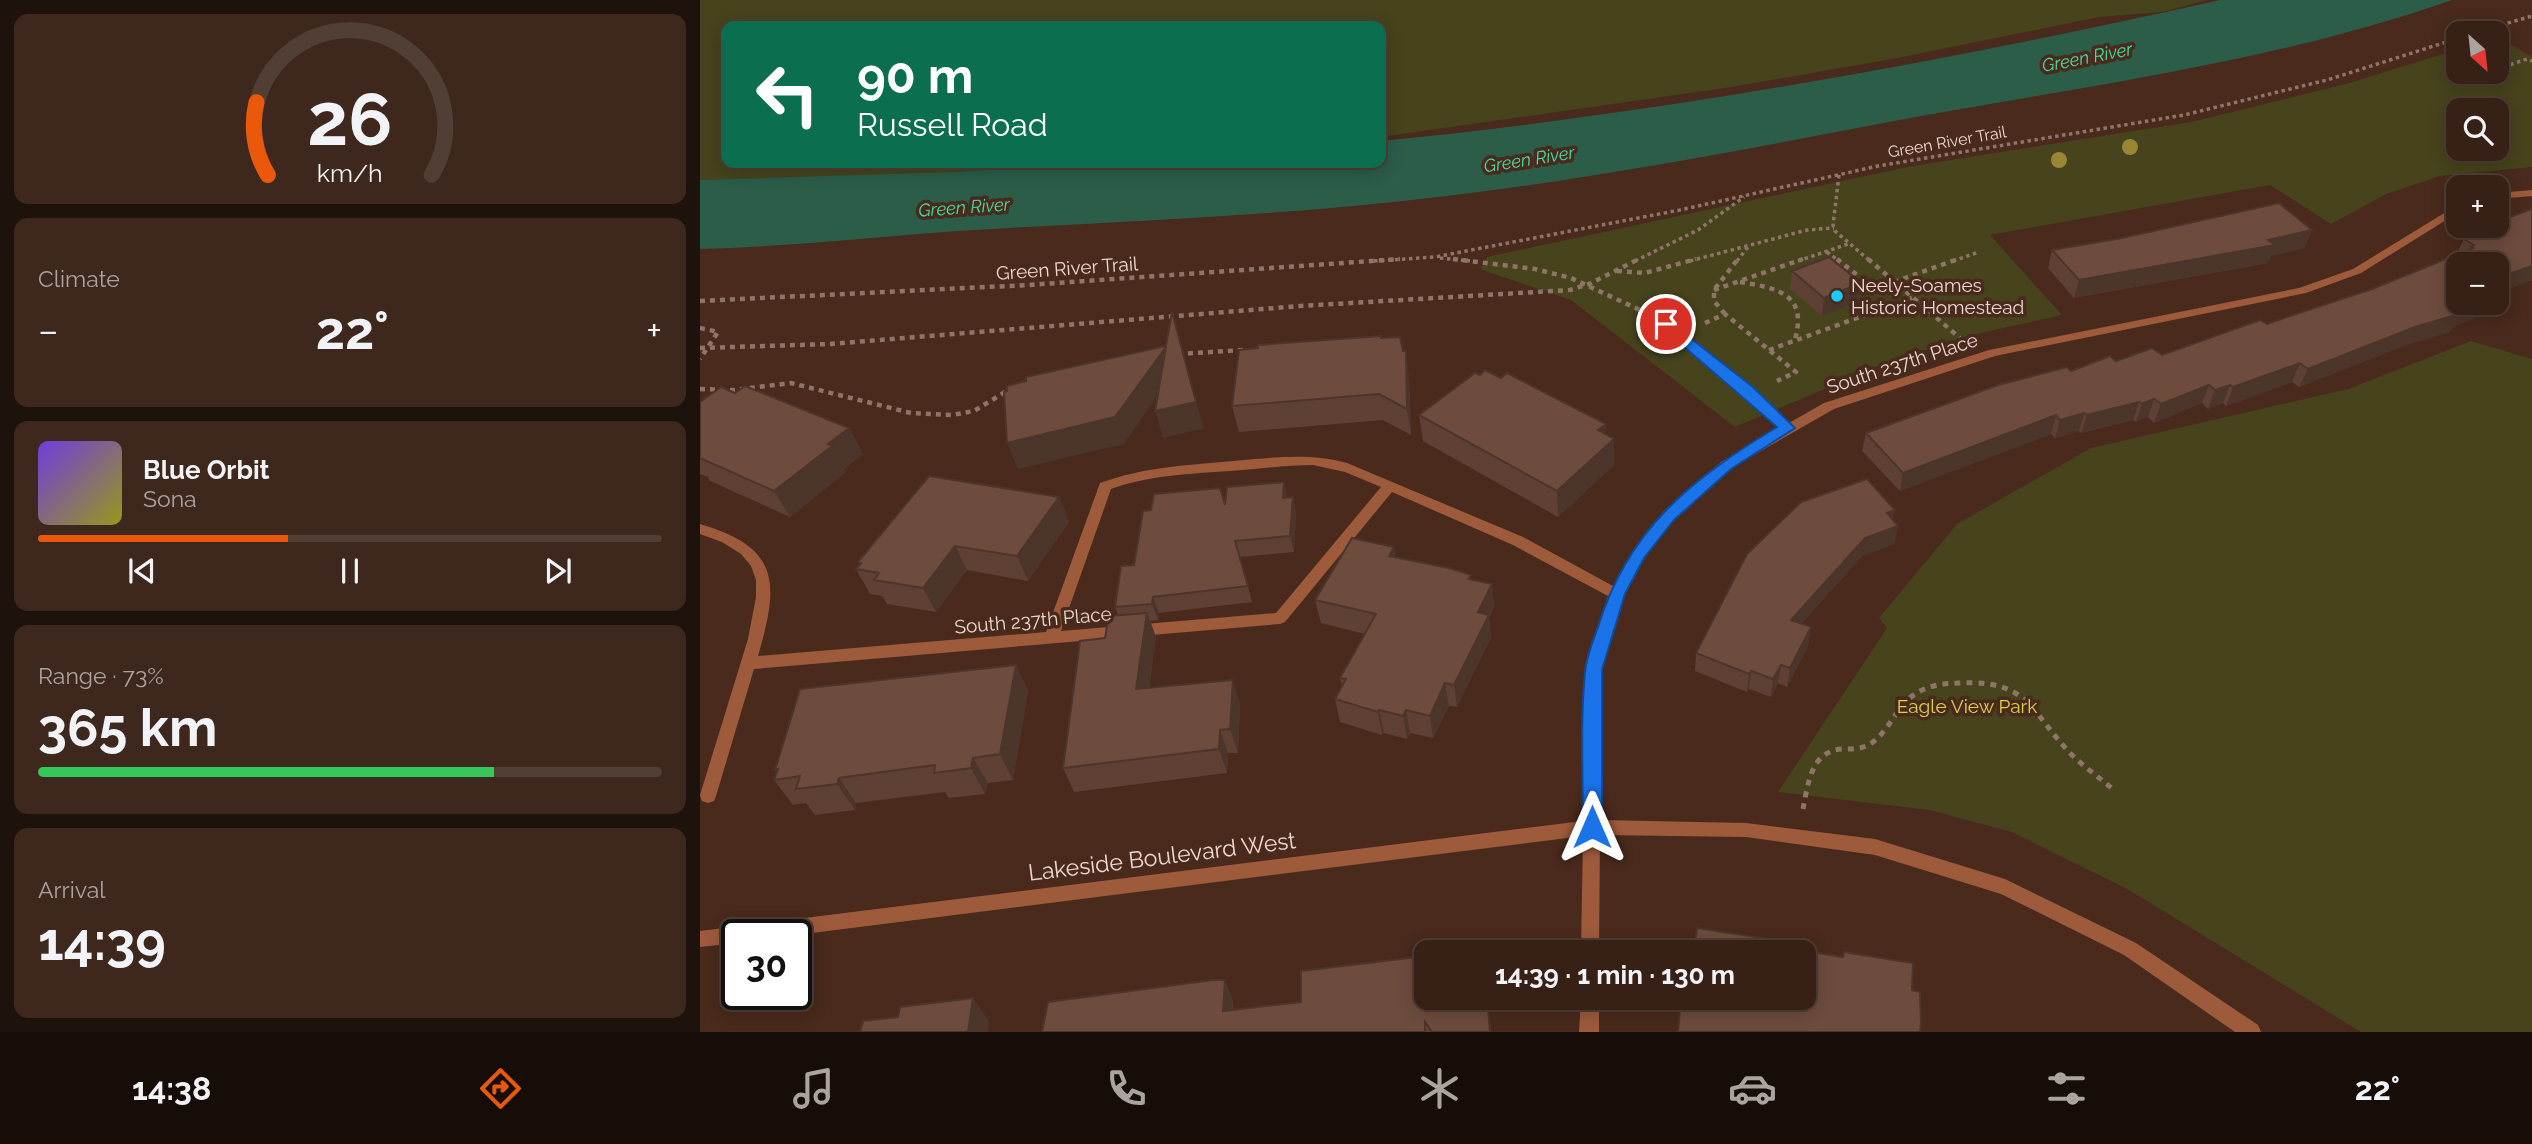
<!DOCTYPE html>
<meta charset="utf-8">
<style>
body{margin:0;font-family:Raleway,sans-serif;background:#3e281e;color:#f1f3f6;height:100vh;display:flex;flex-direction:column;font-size:26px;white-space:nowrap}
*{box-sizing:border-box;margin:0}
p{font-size:23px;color:#aaa3a0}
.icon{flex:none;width:38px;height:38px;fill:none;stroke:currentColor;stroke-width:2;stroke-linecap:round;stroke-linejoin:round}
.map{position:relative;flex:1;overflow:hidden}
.side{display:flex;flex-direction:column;gap:14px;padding:14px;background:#1e120c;width:700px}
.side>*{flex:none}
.hud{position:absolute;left:21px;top:21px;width:665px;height:147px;border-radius:14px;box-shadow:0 4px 18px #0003,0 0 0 2px #513e34;background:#0b6e4f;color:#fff;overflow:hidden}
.needle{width:46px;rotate:153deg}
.fabs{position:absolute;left:1746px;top:21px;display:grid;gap:14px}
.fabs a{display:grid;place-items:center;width:63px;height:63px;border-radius:14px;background:#372015;box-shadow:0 4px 18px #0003,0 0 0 2px #513e34;font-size:35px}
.speed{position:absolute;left:21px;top:919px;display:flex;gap:14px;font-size:35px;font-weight:700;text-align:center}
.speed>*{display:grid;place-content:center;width:91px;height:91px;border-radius:50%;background:#372015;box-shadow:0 4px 18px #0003,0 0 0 2px #513e34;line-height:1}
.speed .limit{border:4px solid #111;border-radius:10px;background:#fff;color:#111}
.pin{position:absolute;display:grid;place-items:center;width:60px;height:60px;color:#fff;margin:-30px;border:4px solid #fff;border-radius:50%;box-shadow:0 2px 7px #0007}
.me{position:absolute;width:77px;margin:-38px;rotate:0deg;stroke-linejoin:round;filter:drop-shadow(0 0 5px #0008)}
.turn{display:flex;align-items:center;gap:24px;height:147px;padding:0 21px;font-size:32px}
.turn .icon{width:91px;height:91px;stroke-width:2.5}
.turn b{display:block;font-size:49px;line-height:60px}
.big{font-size:52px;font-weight:700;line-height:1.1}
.side .card{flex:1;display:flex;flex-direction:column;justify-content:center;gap:10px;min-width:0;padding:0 24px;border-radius:14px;background:#3e281e}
.side .dial{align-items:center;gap:0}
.dial svg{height:182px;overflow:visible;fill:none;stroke:#513e34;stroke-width:7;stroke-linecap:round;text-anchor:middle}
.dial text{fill:#f1f3f6;stroke:none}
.song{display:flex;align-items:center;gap:21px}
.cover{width:84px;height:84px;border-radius:10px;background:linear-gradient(135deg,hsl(260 70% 55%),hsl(60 70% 35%))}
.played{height:7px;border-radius:4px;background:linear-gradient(90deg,#ea580c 40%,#513e34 40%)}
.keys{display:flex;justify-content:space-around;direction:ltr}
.heat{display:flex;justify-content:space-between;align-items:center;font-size:38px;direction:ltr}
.charge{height:10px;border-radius:5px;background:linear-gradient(90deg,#34c759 73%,#513e34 0)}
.trip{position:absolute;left:714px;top:940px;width:402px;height:70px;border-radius:14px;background:#372015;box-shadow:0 4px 18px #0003,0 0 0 2px #513e34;font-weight:700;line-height:70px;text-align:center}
.tab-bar{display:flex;height:112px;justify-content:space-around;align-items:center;background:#160d08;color:#aaa3a0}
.tab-bar .icon{width:49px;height:49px}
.tab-bar .selected{color:#ea580c}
.tab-bar b{font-size:32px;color:#f1f3f6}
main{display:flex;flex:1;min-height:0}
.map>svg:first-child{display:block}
</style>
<main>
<section class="side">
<div class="card dial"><svg viewBox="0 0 100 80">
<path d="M14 69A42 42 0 1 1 86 69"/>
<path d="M14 69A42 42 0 0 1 9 37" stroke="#ea580c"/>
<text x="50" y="56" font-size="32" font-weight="700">26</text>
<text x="50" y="72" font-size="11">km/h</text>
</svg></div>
<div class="card"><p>Climate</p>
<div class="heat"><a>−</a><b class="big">22°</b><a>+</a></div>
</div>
<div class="card">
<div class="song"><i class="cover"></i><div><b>Blue Orbit</b><p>Sona</p></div></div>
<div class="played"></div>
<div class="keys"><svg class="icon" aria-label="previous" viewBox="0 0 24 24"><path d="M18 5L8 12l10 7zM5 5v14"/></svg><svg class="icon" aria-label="pause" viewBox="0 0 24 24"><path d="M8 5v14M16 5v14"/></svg><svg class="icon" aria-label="next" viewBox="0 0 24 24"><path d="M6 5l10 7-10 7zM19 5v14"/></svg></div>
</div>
<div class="card"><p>Range · 73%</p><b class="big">365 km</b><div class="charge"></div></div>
<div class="card"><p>Arrival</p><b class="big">14:39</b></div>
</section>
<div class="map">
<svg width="1832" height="1032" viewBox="0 0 1832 1032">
<rect width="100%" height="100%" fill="#492a1c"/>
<path fill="#46431d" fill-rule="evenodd" d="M0,0H1507L1463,12L1399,17L1198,58L1032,87L681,137V26H26V163H403L258,173L0,180Z
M1798,37L1832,57V167L1740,176L1686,194L1631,224L1570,185L1290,235L1362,315L1276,334L1186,363L1035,427L871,300L780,269L787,257L1212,166L1491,122L1646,84L1759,49V72H1797ZM1759,110H1797V149H1759Z
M1771,341L1832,359V1032H1661L1429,890L1312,832L1229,810L1078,792L1187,628L1179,618L1257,524L1391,448L1648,389Z"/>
<path fill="#2b5d49" d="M1520,0H1752C1581,60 1399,84 1221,116C1063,146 906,177 747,196C585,216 421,221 258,231C172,237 86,247 0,249V180L253,172L408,163H681V141C964,113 1243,62 1520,0Z"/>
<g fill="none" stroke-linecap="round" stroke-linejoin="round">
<path stroke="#8f7569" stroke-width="3.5" stroke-dasharray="3.5 3.5" stroke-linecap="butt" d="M1774,33L1832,16
M1744,43L1759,50
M1797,69L1827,59L1832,61
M1139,175L1133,225L1135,231L1170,261
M1127,252L1139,261
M740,258L770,261
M674,261L735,257L980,210L1178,166L1484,115L1627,80L1759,38
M935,261L998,230L1044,197
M990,261L1107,230L1134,228
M1037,261L1048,247
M1098,261L1148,244
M1253,261L1279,252"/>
<path stroke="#8f7569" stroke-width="4.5" stroke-dasharray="5 5" stroke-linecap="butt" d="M753,259L835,269L871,278L942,311
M1137,259L1167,283L1161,285
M1168,259L1260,338
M917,271L945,273L996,259
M1040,282C1077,288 1108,294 1095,339
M1194,282L1258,259
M1014,290L1103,259
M0,301L328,285L700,259
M1025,314L1014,301V290L1038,259
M1005,323L1025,314L1096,372L1077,381
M0,328L18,332L0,359
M0,348L130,344L600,306L870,290L889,284L939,259
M1069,350L1212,298
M478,354L543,350
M0,389L34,390L91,383L211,413L252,415L274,411L310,389"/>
<path stroke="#8f7569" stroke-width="5" stroke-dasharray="6 6" stroke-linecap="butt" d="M1103,809C1108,784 1111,750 1143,749C1154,749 1164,749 1173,742C1190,729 1197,706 1215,694C1229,685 1245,683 1261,683C1329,680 1330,711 1370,753C1384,767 1400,778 1415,791"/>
<path fill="#9e5b3b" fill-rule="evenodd" d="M1832,190V196L1797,199V193Z
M1759,204V212L1661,273L1606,293L1295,356L1134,409L1031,468L973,520L943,558L923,594L901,670L900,820L1046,823L1175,839L1305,879L1436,943L1558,1025L1561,1032H1535L1424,955L1301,894L1175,855L1046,837L900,835L899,952H881L883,836L96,935L37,934V943L0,947V931L883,821L885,670L908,596L813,545L692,492L585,622L580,624L54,669L16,796L14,801L8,803L2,801L0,795L48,639L56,597V580L51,566L41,554L22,542L0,534V524C81,548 79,583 58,656L346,632L400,483C444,467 488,465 533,461C572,458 609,452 647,463L823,537L913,586L933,551L963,512L1021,462L1080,429L1043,394L962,326L960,323L962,320H970L1053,388L1089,423L1124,403L1289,350L1599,288L1653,269ZM613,465L645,472L681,487L576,613L361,631L411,489C449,475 490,474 530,471C558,469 585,465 613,465Z
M881,998H899V1032H879Z"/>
</g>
<g fill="#9a8735">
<circle cx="1430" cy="147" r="8"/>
<circle cx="1359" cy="160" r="8"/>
</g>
<path fill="#5e4134" d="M1832,209V280L1803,291L1797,301V264L1795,306L1784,310L1781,315L1753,327L1750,332L1706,345L1599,387L1592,382L1526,406L1523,403L1508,409L1502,403L1454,423L1448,417L1436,422L1433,420L1381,433L1379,431L1355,438L1351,434L1200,491L1162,451L1166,433L1371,371L1416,361L1462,355L1567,324L1672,289L1756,255L1764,239L1799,226L1802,220Z
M1605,248L1571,256L1568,263L1374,298L1348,268L1352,250Z
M1092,271L1159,301L1122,316L1090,289Z
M681,338L709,377L711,435L683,420L539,432L532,406Z
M780,375L914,439V465L858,517L723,441L719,415Z
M35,393L149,428L163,454L144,469L146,472L90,517L10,481L8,477L0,474V402Z
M359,497L369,522L328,581L267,570L236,612L187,604L182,596L170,594L156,569L160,565L158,562Z
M593,497L596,513L594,552L540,557L552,602L459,613L458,620L450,621L456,637L449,688L540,704L538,753H528L527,773L374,792L363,768L405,638L418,615L415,607L434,565L588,498Z
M1193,520L1198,526L1194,544L1162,556L1101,624L1111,627L1108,646L1087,687L1078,683L1071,697L1049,689L1047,692L995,671L996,653Z
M694,547L695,558L771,580L792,584L794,607L789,618L791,638L757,707L749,706L733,738L710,733L707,739L684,733L682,735L640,722L635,699L642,686L640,678L665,634L621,623L615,600Z
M316,665L328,691L313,780L288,783L285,794L249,798L245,792L156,803L155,810L115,815L106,803L93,805L74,780L77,773L75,770Z
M726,998H788L791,1032H342L533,1000V1010Z"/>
<path fill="#4c352b" d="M1612,230L1605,248L1571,256L1568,263L1374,298L1379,280Z
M1832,266V280L1803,291L1797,301V278Z
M1161,283L1159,301L1122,316L1124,298Z
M1777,303H1796L1795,306L1784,310L1781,315L1753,327L1750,332L1706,345L1599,387L1608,369Z
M466,347L473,373L424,444L318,469L307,443Z
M706,351L709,377L711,435L707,409Z
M1600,363L1592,382L1526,406L1533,387Z
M1509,385L1502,403L1454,423L1461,404Z
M1530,385L1523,403L1508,409L1515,390Z
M1454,399L1448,417L1436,422L1442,404Z
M496,402L504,428L463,438L455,411Z
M1439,402L1433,420L1381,433L1387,415Z
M1384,413L1379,431L1355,438L1360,420Z
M1356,415L1351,434L1200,491L1203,473Z
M906,424V446L914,439V465L858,517L857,491L898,430Z
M149,428L163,454L144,469L146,472L90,517L74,491L128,444Z
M584,482L588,498H583Z
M359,497L369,522L328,581L317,556Z
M593,497L596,513L594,552L590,536Z
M1195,510L1191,528L1198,526L1194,544L1162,556L1088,638L1091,620L1187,513Z
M255,546L267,570L236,612L223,588Z
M694,547L697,571L689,556Z
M792,584L794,607L789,618L791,638L757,707L754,685L778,612Z
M453,597L459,613L458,620L452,604Z
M447,613L456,637L445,713L436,689Z
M1111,627L1108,646L1087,687L1090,668Z
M316,665L328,691L313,780L300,754Z
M1081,665L1078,683L1071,697L1073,679Z
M1051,671L1049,689L1047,692L1049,674Z
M533,680L540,704L538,753L530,729Z
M745,683L749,706L733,738L730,716Z
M679,710L684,733L682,735L678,712Z
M706,710L710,733L707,739L703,716Z
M520,730L528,753L527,773L519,749Z
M273,758L288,783L285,794L271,768Z
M139,778L156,803L155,810L137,784Z
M525,980L533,1000L531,1031L523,1011Z
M273,998L289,1021L288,1032H268Z"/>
<path fill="#6d4c3d" stroke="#4c352b" stroke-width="2" d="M1579,203L1612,230L1568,240L1575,245L1379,280L1352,250L1422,238Z
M1832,209V266L1797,278V264H1759V303H1777L1756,311L1759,314L1715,327L1608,369L1600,363L1533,387L1530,385L1515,390L1509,385L1461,404L1454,399L1442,404L1439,402L1387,415L1384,413L1360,420L1356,415L1203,473L1166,433L1298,385L1367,367L1371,371L1410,356L1416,361L1452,348L1462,355L1560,320L1567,324L1593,315L1672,289L1773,248L1771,247L1774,245L1764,239L1807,223L1802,220Z
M1129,257L1161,283L1124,298L1092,271Z
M1797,283L1804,288L1797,291Z
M472,312L496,402L455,411L466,347L415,417L307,443L304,392L307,391V386L326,381V377L466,346Z
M681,336V338L700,337L703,351H706L707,409L679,394L532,406L539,350L558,348V345Z
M785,370L801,378L807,373L906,424L898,430L914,439L857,491L719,415L775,373L780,375Z
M45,386L149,428L128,444L132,446L74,491L0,458V402L21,387L35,393Z
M229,476L359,497L317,556L255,546L223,588L174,580L179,573L156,569L161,563L158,562Z
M1167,479L1195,510L1187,513L1198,526L1165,538L1091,620L1111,627L1090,668L1081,665L1073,679L1051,671L1049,674L996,653L1047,554L1101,502Z
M584,482L583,498L593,497L590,536L535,541L548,586L453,597L452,604L415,607L421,566L434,565L443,511L451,510L454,494L520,488L525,505L527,487Z
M652,538L694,547L689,556L749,568L771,575L769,579L792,584L778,612L789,615L754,685L745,683L730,716L706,710L703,716L679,710L678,712L635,699L646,679L640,678L676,614L615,600Z
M447,613L436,689L533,680L530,729L520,730L519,749L363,768L380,641L405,638L409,616Z
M316,665L300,754L273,758L271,768L234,773L235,765L139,778L137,784L96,789L100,776L74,780L78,769L75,770L100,689Z
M997,928L1076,940V946L1143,957L1144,952L1213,963L1212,990L1220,992L1221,1023L1220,1032H978L981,998H1104V952H988L989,951H994Z
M774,950V952H757Z
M726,956V998H787L790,1032H732L725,1022V1032H342L348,1002L513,980H525L523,1011L601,1002V971Z
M273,998L268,1032H158H160L163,1021L198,1017L200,1007Z"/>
<path fill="#1a73e8" stroke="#114b97" stroke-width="2" d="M966,319L1053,387L1095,428L1031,469L974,520L944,558L925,594L902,670V827L899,833L892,835L886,833L883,827C883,776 880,723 885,673C886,657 893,641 898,627C928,528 993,478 1077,427L961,327V321Z"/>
<circle fill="#1acafc" stroke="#492a1c" stroke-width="2.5" cx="1137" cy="296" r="7"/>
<g text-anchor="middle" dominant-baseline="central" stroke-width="7" stroke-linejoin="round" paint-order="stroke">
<g font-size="16" fill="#edd8cf" stroke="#492a1c">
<text transform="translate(1247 142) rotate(-10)">Green River Trail</text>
</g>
<g font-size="18" font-style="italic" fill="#40e0a8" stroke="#492a1c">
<text transform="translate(1387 57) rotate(-11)">Green River</text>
<text transform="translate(829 159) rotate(-9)">Green River</text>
<text transform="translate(264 207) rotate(-4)">Green River</text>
</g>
<g font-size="19" fill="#edd8cf" stroke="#492a1c">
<text transform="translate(367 268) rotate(-4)">Green River Trail</text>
<text transform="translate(1202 363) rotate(-18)">South 237th Place</text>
<text transform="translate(333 620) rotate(-5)">South 237th Place</text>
</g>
<g font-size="19" fill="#edd8cf" stroke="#492a1c" text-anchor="start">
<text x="1151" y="285">Neely-Soames<tspan x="1151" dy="22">Historic Homestead</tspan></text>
</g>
<g font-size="19" fill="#ddd34a" stroke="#492a1c">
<text x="1267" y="706">Eagle View Park</text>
</g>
<g font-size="23" fill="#edd8cf" stroke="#492a1c">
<text transform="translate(462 856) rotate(-7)">Lakeside Boulevard West</text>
</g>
</g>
</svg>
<div class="fabs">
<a><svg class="needle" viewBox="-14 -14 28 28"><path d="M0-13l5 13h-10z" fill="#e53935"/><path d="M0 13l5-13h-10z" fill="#aaa3a0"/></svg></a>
<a><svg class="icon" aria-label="search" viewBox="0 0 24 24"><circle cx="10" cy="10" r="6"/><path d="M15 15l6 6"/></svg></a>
<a>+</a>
<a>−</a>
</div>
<div class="speed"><div class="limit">30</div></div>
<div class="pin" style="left:966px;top:324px;background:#d93025"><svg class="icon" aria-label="arrive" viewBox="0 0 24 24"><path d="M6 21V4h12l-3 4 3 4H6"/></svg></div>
<svg class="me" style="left:892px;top:827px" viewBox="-20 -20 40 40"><path d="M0-17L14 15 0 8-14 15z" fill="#1a73e8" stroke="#fff" stroke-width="4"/></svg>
<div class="trip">14:39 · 1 min · 130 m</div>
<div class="hud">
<div class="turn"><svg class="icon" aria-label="left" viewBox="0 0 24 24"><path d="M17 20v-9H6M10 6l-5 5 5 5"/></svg><div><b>90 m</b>Russell Road</div></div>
</div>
</div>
</main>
<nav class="tab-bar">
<b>14:38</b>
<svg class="icon selected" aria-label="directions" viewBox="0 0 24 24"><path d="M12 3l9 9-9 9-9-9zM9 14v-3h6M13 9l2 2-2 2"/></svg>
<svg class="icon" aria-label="music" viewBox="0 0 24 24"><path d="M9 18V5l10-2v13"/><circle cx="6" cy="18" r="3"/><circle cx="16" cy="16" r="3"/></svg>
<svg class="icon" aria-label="phone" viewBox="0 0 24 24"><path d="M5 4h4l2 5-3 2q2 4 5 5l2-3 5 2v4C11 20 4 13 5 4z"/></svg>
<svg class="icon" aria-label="climate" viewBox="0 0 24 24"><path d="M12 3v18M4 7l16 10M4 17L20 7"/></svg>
<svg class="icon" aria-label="car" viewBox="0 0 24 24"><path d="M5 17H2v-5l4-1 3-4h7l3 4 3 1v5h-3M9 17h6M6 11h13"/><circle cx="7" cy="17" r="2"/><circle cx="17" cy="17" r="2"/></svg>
<svg class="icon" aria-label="filters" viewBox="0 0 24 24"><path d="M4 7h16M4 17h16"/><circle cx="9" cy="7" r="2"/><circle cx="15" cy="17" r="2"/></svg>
<b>22°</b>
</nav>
